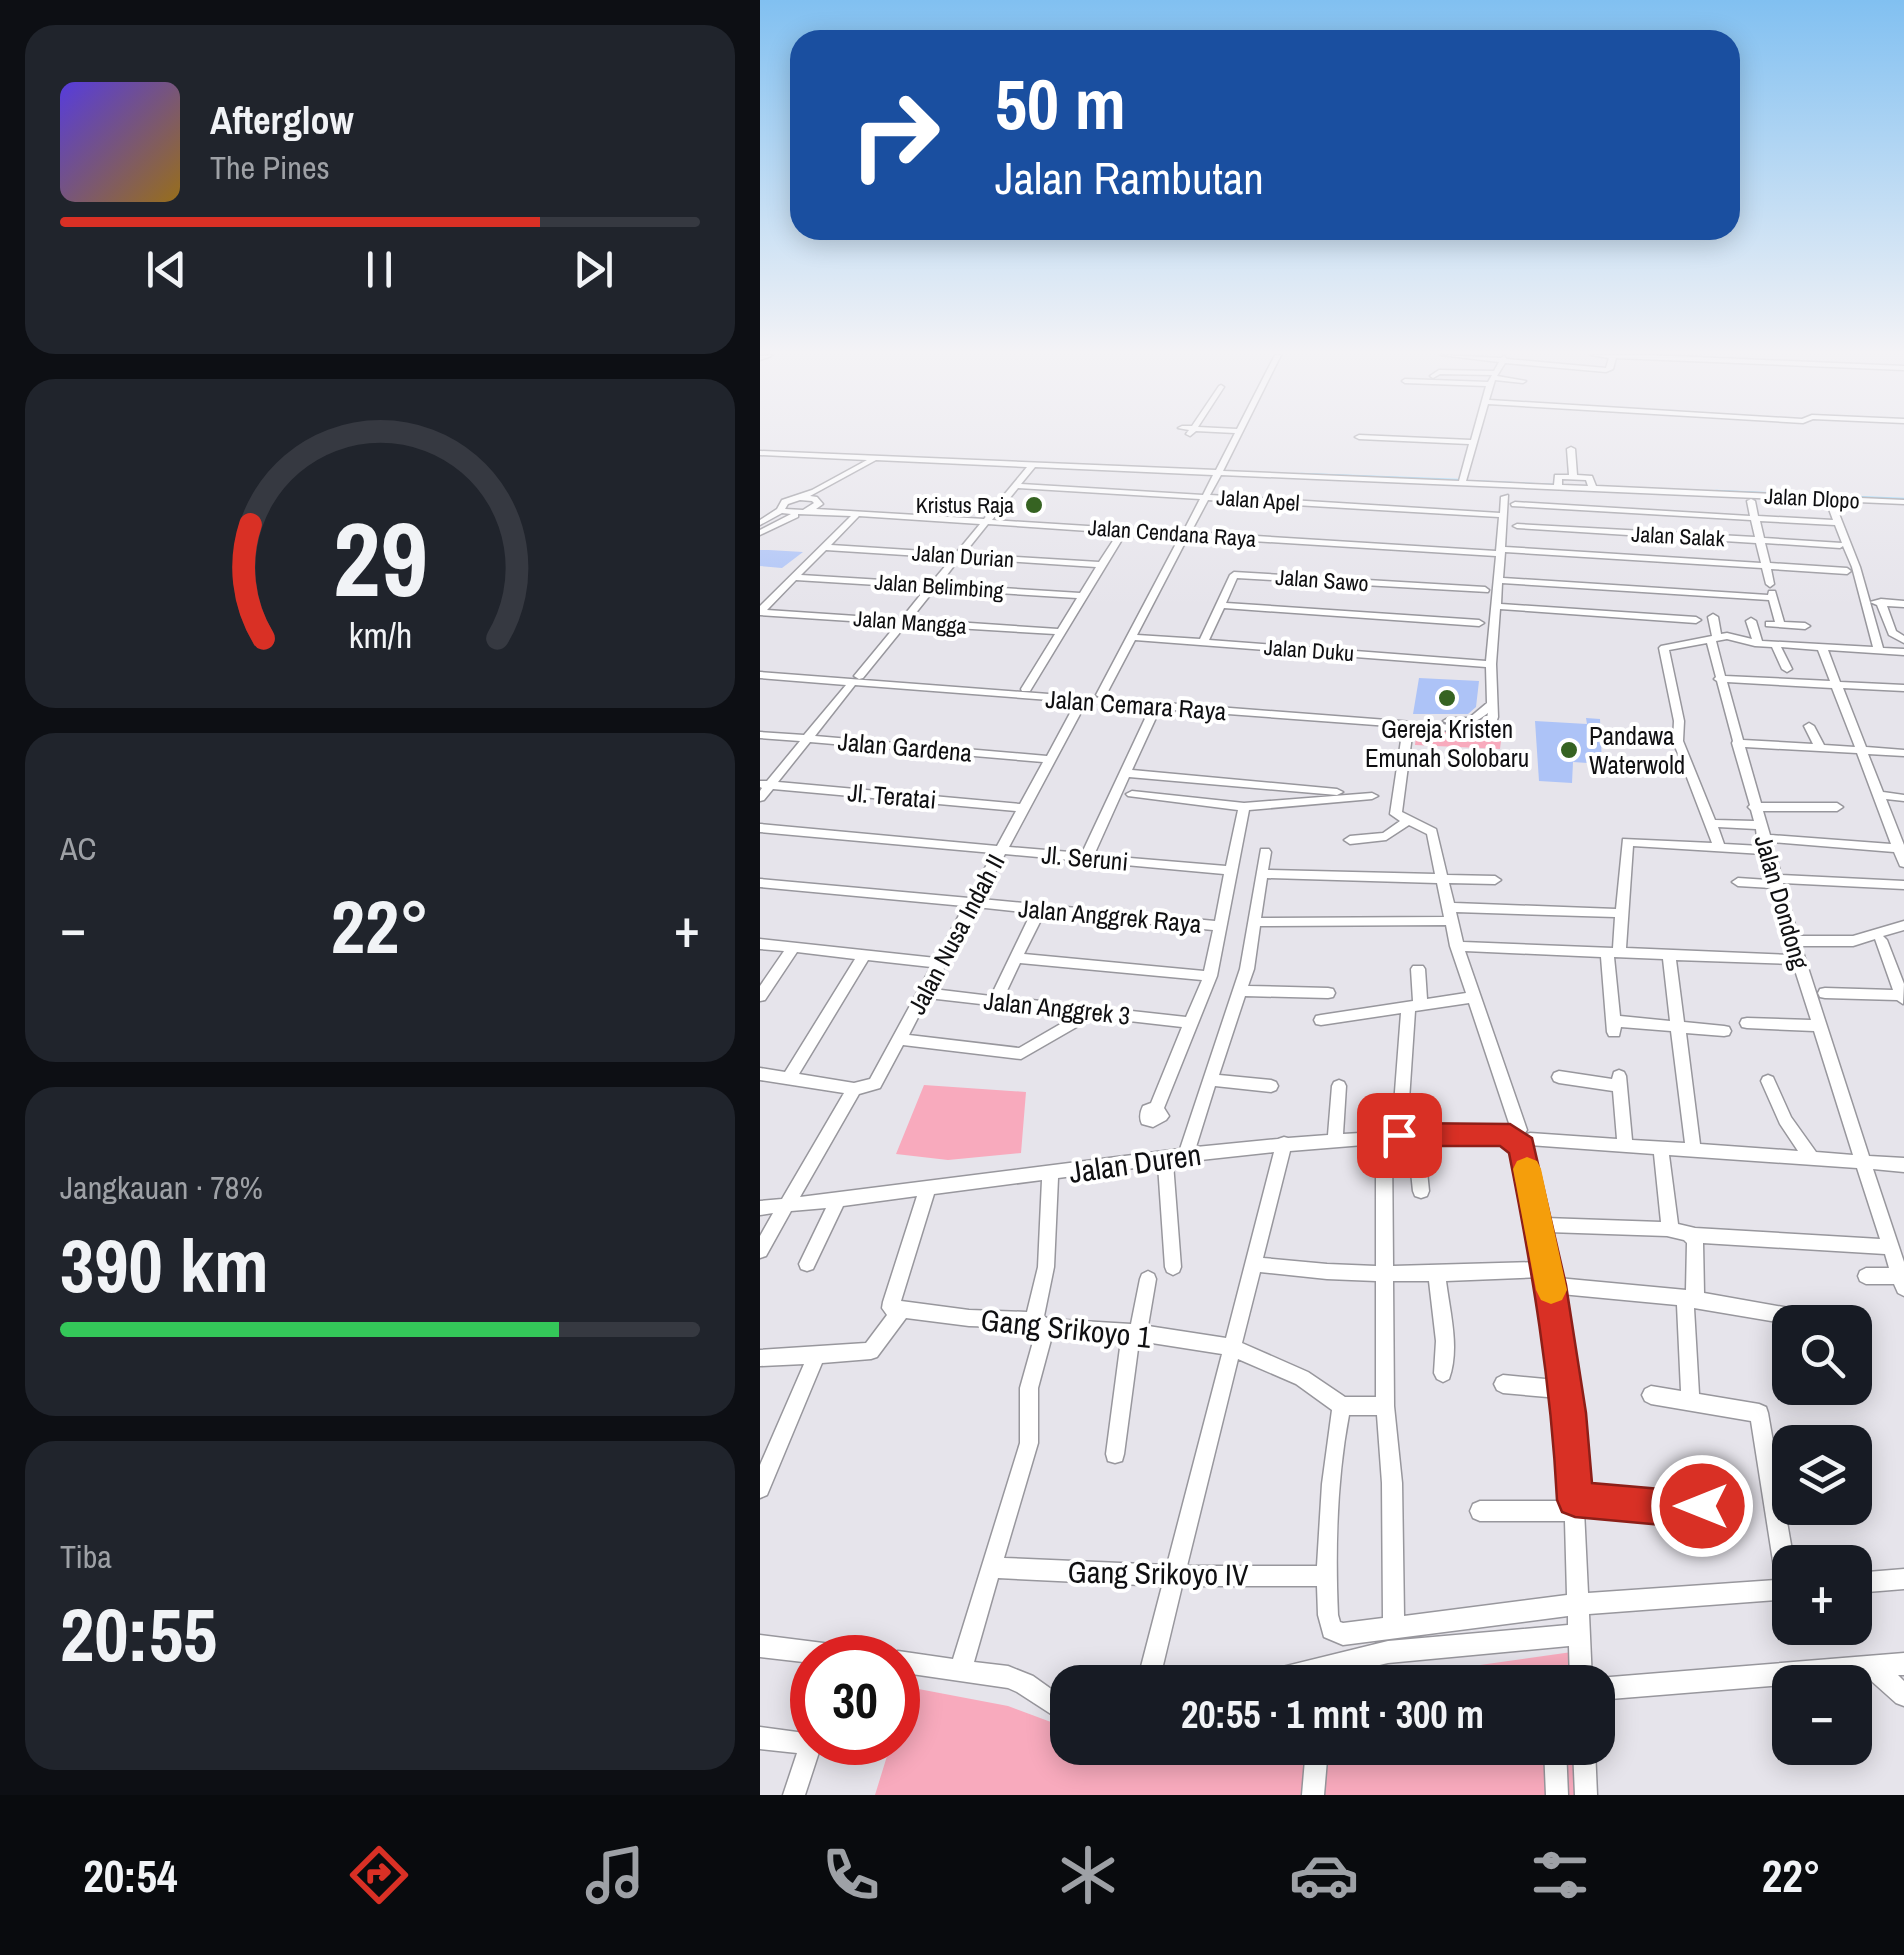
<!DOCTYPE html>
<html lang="id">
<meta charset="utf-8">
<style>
body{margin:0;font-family:"Archivo Narrow",sans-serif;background:#20242c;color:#f1f3f6;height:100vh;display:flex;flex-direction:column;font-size:38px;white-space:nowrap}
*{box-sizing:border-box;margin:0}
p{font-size:32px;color:#9ea1a6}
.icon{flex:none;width:55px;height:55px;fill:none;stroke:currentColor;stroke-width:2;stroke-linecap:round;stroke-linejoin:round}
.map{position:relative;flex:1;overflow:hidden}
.side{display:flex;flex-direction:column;gap:25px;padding:25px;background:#0d0f14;width:760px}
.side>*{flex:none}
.top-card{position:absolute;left:30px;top:30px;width:950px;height:210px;border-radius:30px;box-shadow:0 5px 25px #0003;background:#1a4fa0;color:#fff;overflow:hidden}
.controls{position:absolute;left:1012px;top:1305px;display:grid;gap:20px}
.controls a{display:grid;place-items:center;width:100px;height:100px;border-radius:20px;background:#171b24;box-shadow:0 5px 25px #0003;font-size:50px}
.speed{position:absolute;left:30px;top:1635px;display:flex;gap:20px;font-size:50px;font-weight:700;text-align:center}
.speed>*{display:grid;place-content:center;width:130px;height:130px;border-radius:50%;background:#171b24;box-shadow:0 5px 25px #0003;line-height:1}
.speed .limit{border:15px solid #d22;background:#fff;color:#111}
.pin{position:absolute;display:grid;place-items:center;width:85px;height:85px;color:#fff;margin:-42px;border-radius:20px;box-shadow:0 5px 15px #0006}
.me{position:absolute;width:110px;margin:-55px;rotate:270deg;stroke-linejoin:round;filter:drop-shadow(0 0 8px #0008)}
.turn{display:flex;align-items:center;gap:35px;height:210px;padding:0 40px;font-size:45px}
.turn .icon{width:130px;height:130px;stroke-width:2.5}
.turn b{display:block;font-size:70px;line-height:85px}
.big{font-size:75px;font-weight:700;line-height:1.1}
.side .tile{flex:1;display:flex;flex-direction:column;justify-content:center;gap:15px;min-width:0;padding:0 35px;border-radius:30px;background:#20242c}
.side .dial{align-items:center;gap:0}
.dial svg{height:260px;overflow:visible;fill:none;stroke:#363941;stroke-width:7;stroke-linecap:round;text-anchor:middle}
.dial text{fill:#f1f3f6;stroke:none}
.song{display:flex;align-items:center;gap:30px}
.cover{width:120px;height:120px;border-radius:15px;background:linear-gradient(135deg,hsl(250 70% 55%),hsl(40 70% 35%))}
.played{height:10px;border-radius:5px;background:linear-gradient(90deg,#d93025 75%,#363941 75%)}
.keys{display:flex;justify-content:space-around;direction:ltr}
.heat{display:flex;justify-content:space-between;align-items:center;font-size:55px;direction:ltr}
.charge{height:15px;border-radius:8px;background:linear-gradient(90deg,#34c759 78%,#363941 0)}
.trip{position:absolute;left:290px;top:1665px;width:565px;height:100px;border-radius:30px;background:#171b24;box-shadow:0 5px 25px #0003;font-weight:700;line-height:100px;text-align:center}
.tabs{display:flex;height:160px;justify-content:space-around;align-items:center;background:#090b0e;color:#9ea1a6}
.tabs .icon{width:70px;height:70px}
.tabs .current{color:#d93025}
.tabs b{font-size:45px;color:#f1f3f6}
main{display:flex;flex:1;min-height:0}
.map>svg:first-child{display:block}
</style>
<main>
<section class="side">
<div class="tile">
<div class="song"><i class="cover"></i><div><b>Afterglow</b><p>The Pines</p></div></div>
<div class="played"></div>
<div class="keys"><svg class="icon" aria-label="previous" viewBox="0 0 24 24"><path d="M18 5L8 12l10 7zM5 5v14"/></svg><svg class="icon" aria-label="pause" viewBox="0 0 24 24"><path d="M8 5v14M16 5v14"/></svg><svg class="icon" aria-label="next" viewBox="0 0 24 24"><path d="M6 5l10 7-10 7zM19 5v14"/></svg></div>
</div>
<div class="tile dial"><svg viewBox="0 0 100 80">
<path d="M14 69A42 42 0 1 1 86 69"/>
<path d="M14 69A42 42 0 0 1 10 34" stroke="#d93025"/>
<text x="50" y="56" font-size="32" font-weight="700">29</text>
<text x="50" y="72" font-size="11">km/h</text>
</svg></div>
<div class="tile"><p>AC</p>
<div class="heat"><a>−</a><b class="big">22°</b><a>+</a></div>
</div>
<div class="tile"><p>Jangkauan · 78%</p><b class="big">390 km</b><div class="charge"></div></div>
<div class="tile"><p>Tiba</p><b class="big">20:55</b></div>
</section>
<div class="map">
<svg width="1144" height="1795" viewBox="0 0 1144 1795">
<rect width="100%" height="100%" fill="#e6e4eb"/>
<path fill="#f8aabd" d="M743,725L740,749L655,745L657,729L723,734L734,733Z
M164,1085L266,1092L261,1153L188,1160L136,1154Z
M819,1651L820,1682H614L621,1679Z
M148,1687L248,1706L307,1728L308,1748H823L825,1795H115L131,1743L138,1742V1722Z"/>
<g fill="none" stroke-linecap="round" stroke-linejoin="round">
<path stroke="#86d3fe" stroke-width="2.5" d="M541,474L698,480
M706,481L793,485
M956,491L1144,499"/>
</g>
<path fill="#adc3f7" d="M0,550H9L43,552L22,568L0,566Z
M659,678L719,681L716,707L708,714H653Z
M826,718L840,719L842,764L813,762L812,783L779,781L775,721L827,724Z"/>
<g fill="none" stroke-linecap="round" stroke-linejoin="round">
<g stroke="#98979d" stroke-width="3">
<path id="minor" d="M12,355L11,356L0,360V356Z
M515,355H521L463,471L699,481L709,444L599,439L595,437L599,435L711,440L726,386L645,383L642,381L645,379L728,382L732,375L680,374L673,378L670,376L679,370L734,371L739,362L681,355L741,358L744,356L747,359L846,368L849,358L831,355H889L1144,366V370L856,358L853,369L846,372L745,363L737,376L766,381L763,383L735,380L729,400L1042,419L1052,415L1144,419V423L1053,419L1043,423L728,404L706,481L794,485L795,475H809L807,449L811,447L815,449L817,475L832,476L836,486L1144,500V504L1074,501L1100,567L1123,648L1144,649V655L1068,650L1080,682L1144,685V691L1083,688L1106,747L1144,750V756L1108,754L1123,792L1144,795V801L1126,799L1144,845V867L1140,866L1134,852L1012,842L1021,875L1144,881V889L1023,883L1038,936H1093L1144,921V930L1123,936L1127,940L1144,984L1143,1004L1137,1000L1065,998L1060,997L1058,993L1060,989L1065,988L1133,990L1115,939L1093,946H1041L1109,1156L1144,1158V1172L1113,1169L1144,1262V1296L1138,1293L1134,1284H1106L1100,1281L1098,1276L1100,1271L1106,1268H1129L1125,1254L943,1243L944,1293L1029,1308L1035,1310L1038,1316L1035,1322L1029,1324L934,1308L939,1394L999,1404L1006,1407L1008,1413L1034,1562H1030V1599L829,1614L832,1681L838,1678L1144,1653V1675H1138L1144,1681V1706L1136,1703L1108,1678L838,1700V1682H810L809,1646L628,1663L548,1682H495L498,1674L506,1671L628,1641L808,1625V1616L583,1645L564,1637L558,1615L557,1586H422L399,1682H377L402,1586L238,1578L214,1662L248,1666L273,1676L308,1701V1725L257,1692L248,1688L138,1672V1658H129L130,1654L138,1651L193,1659L260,1443V1388L276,1331L272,1328L209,1326L146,1318L117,1357L111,1359L62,1363L7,1495L0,1498V1465L44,1364L0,1366V1350L106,1343L127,1315L122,1308L123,1302L157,1196L83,1206L53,1269L47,1271L41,1269L39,1264L66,1208L31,1211L6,1256L0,1258V1236L13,1213L0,1215V1201L22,1199L84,1093L0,1080V1068L25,1072L95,959L37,952L5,1000L0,1001V986L24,951L0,949V939L176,958L204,906L0,887V879L209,898L233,853L0,832V824L237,846L256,811L13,789L4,800L0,801V791L2,788L0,787V781H7L40,741L0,738V732L44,735L86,685L0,678V672L341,698L336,695L420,536L366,533L270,691H262L261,689L295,634L146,625L103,678L99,679L94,676L137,624L0,615V606L91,516L38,514V517L0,535V530L31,514L22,513L0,525V520L17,509L22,500L52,490L107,460L0,455V451L456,470L475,433L436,431L430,436L426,434L429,430L418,428L422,426H432L459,386L461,385L464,387L438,427L477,429ZM116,460L267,467L224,519L56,509L63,504L57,497L50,496ZM275,467L453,475L443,495L261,484ZM461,475L1066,501L1073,520L998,516L995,501L991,499L987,501L990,516L755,502L751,504L752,506L991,520L995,537L757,524L753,526L757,528L996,543L1001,563L745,547L748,495L741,497L740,513L450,495ZM802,479L826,480L828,486L802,485ZM258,488L440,499L423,532L232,520ZM40,500L52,501L54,503L43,510L25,509L28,504ZM448,500L739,517L736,551L431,532ZM99,516L220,524L196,553L71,545ZM1000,521L1075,525L1082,543L1004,538ZM228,524L358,533L339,562L204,554ZM428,537L736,556L726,661L449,640L464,608L719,626L724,623L719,620L466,603L477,578L728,592L729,590L725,587L474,572L470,575L440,639L377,635ZM1005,543L1080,548L1083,546L1092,567L1113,647L1002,641L996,621L991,618L986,621L992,639L967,633L961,634L958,617L953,614L948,617L952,636L901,646L899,648L914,721L913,741L952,843L863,839L856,909L694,903L689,883L735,884L741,880L735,876L687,875L676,829L642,812L653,728L720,733L735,726L738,717L736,664L740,609L936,623L941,620L936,617L741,604L742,583L1009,600L1015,622H1006V626L1045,629L1050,626L1045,623L1024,622L1015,591H1009L1008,595L743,578L745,552L1002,568L1006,584L1010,587L1014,584L1011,569L1087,574L1091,571L1087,568L1010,563ZM66,550L192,558L171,583L41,575ZM200,558L336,567L320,593L180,584ZM36,580L166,588L141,619L7,610ZM175,589L317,598L298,629L151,619ZM967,639L995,646L1012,647L1022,669L1027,672L1032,669L1021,647L1058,650L1070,681L965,676L956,641ZM375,640L726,667L727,703L709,718H688L683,721C699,730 714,724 728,713L726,722L718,727L341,698L346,695ZM947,643L956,677L954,679L957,681L973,741L972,743L990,805L988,807L991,810L994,821L955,820L923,741L924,721L909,650ZM967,682L1072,688L1095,747L1064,745L1054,726L1049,723L1044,726L1053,744L983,740ZM95,685L316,702L287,756L55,736ZM326,703L390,708L322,853L249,847ZM400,709L643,727L630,814L640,821L623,833L590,836L584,840L590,844L626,840L649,825L667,834L675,874L508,870L511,852L509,849H501L480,969L420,1149L40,1197L99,1094L120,1088L143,1045L261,1059L334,1017L422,1027L391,1103L383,1106C380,1112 379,1118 382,1124L393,1127L406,1120L409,1116L404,1108L457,976L489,810L612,799L618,796L612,793L484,803L372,791L366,794L368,796L478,810L466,866L334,855L369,777L577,795L583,792L577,789L372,770ZM50,742L283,762L260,804L18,782ZM985,747L1097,753L1131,844L1010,835L1003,811H1077L1083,807L1077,803H1001ZM958,827L996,829L997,838L1001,846L964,844ZM873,846L1003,854L1008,880L978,878L972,882L978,886L1012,888L1030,955L866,948ZM245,854L464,874L455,921L221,899ZM507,878L677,883L684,917L501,918ZM216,907L271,913L231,996L173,989ZM696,912L855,917L853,948L703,942ZM284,914L453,930L444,971L264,954ZM686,925L690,946L706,993L667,999L665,969L663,966H653L651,969L653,1001L561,1015L556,1016L554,1020L556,1024L561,1025L641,1013L632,1131L624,1129L618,1132L583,1134L586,1086L584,1082L579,1080L574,1082L572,1086L568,1135L528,1138L524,1137L518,1139L436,1147L455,1086L511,1092L516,1090L518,1086L516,1082L511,1080L459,1075L485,996L568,998L573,997L575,993L573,989L568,988L488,986L494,969L500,926ZM705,951L841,957L847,1032L849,1036H859L861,1027L911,1031L925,1143L872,1140L866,1076L864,1072L859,1070L854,1072L852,1079L799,1071L794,1073L792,1077L794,1081L799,1083L853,1091L857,1139L770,1133L765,1135L763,1140L757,1142L754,1146L778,1262L633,1266L632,1144L648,1143L653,1191L655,1196L661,1198L667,1196L669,1191L664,1142L750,1141L755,1139L757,1136L764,1134L767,1130ZM854,957L903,959L910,1021L860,1016ZM108,960L171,967L110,1079L94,1083L39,1074ZM916,960L1033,964L1051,1020L987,1018L982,1019L980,1023L982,1027L987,1028L1054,1031L1093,1155L1056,1152L1031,1117L1013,1077L1008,1075L1003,1077L1001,1081L1020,1124L1038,1151L940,1144L926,1033L964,1036L969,1035L971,1031L969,1027L964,1026L924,1022ZM260,963L442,980L426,1017L244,997ZM168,998L316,1015L259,1048L149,1035ZM709,1003L751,1129L660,1130L655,1128L647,1130L655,1011ZM616,1144V1266L567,1264L503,1258L530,1151ZM769,1145L894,1154L901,1222L785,1218ZM514,1152L466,1338L388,1326L396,1279L394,1274L388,1271L382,1274L380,1279L371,1324L288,1319L284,1316L294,1267L298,1178L398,1165L405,1267L407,1272L413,1275L419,1272L421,1267L413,1163ZM909,1155L1097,1168L1120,1239L935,1228L918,1224ZM282,1180L278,1267L267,1312L209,1310L141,1301L174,1194ZM788,1232L907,1236L924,1240L927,1243L926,1290L798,1278ZM500,1272L567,1279L616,1281V1397H585L548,1372L482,1343ZM781,1277L796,1380L743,1375L737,1378L734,1384L737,1390L743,1393L799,1398L804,1501H720L713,1504L710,1511L713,1518L720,1521H805L807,1595L644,1616L642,1483L634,1406L633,1281H669L676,1341L674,1373L677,1379L683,1382L689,1379C700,1349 690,1312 686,1281ZM801,1294L917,1305L921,1391L891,1386L885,1389L882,1395L885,1401L891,1404L991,1421L1016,1580L828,1593L824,1510L934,1520C959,1508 958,1485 950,1461L943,1458L936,1461L933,1468L935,1495L930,1500L823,1490L819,1413ZM292,1336L361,1340L346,1454L348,1461L355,1463L362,1461L364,1454L379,1341L462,1354L407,1565L244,1558L278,1443V1388ZM478,1359L536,1384L572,1410L562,1484L557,1566H427ZM589,1415H617L622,1483L623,1618L583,1623L580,1622L578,1615C575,1551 577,1478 589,1415Z
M1121,599L1144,601V607L1127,606L1136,631L1144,636V643L1129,635L1117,605L1110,602Z
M1144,1569V1589L1095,1593V1573Z
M0,1635L95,1647L103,1650L105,1658H52V1663L0,1657Z
M0,1727L52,1734V1742H58L60,1749L45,1795H23L37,1753L0,1749Z
M546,1748H568L564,1795H542Z
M784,1748H806L808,1795H786Z
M813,1748H835L837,1795H815Z"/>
</g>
<use href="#minor" fill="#fff" fill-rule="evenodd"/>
</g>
<linearGradient id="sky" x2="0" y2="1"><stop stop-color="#81c0f1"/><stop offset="0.58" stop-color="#f4f3f6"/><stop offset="1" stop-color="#f4f3f6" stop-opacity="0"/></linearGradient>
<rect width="1144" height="607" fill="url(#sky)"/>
<path fill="#d93025" stroke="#8d1f18" stroke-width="2.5" d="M639,1123L750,1124L772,1138L806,1285L826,1413L832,1483L924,1491L942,1488L955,1494L960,1506L955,1519L924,1527L815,1517L802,1512L797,1500C791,1382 772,1269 749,1153L740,1146H639L629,1143L625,1135L629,1127Z"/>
<path fill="#f59e0b" d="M767,1157L777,1161L781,1169L807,1290L802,1300L791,1304L781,1300L776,1290L753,1169L757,1161Z"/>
<g fill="#366322" stroke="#fff" stroke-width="4">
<circle cx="274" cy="505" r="10"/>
<circle cx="687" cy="698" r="10"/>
<circle cx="809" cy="750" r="10"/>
</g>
<g text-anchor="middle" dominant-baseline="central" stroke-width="8" stroke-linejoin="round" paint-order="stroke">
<g font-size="22" fill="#101012" stroke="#fff">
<text transform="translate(1052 498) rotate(3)">Jalan Dlopo</text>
<text transform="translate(498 500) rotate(4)">Jalan Apel</text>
<text transform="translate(412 533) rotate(4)">Jalan Cendana Raya</text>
<text transform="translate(918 536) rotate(3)">Jalan Salak</text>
<text transform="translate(203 556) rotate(4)">Jalan Durian</text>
<text transform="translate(562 580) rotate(4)">Jalan Sawo</text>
<text transform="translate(179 586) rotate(4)">Jalan Belimbing</text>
<text transform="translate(150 622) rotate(4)">Jalan Mangga</text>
<text transform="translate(549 650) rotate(4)">Jalan Duku</text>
</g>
<g font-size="22" fill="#101012" stroke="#fff" text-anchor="end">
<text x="254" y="505">Kristus Raja</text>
</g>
<g font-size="25" fill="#101012" stroke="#fff">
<text transform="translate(376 705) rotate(4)">Jalan Cemara Raya</text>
<text transform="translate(145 747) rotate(5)">Jalan Gardena</text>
<text transform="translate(132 796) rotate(5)">Jl. Teratai</text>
<text transform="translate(325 858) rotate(5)">Jl. Seruni</text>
<text transform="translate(1022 902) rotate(74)">Jalan Dondong</text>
<text transform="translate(350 916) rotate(5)">Jalan Anggrek Raya</text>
<text transform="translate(196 934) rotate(-62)">Jalan Nusa Indah II</text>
<text transform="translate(297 1008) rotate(6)">Jalan Anggrek 3</text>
</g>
<g font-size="25" fill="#101012" stroke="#fff">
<text x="687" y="729">Gereja Kristen<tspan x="687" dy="29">Emunah Solobaru</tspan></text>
<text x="829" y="736" text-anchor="start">Pandawa<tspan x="829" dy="29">Waterwold</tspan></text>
</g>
<g font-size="30" fill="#101012" stroke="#fff">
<text transform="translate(375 1163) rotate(-8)">Jalan Duren</text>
<text transform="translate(306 1328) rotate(6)">Gang Srikoyo 1</text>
<text transform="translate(398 1573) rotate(1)">Gang Srikoyo IV</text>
</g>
</g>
</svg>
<div class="controls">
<a><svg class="icon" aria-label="search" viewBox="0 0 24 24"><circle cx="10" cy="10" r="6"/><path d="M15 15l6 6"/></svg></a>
<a><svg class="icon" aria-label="layers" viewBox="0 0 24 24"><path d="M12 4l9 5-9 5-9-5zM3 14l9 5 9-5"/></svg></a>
<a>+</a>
<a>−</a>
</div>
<div class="speed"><div class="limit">30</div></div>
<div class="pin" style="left:639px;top:1135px;background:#d93025"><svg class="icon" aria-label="arrive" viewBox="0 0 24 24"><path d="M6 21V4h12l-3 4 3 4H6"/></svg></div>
<svg class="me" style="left:942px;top:1506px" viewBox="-20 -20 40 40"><circle r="17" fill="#d93025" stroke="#fff" stroke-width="3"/><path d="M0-11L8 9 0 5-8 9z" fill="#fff"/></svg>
<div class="trip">20:55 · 1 mnt · 300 m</div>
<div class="top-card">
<div class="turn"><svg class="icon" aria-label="right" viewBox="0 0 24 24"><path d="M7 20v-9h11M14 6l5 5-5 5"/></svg><div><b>50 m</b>Jalan Rambutan</div></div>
</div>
</div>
</main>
<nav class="tabs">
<b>20:54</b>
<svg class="icon current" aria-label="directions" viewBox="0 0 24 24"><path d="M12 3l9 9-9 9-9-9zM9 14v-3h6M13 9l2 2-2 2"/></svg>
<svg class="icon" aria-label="music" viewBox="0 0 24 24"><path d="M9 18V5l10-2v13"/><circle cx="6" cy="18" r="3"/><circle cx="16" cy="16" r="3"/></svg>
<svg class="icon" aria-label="phone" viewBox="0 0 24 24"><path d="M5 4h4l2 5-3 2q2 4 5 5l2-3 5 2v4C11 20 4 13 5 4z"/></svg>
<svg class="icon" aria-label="climate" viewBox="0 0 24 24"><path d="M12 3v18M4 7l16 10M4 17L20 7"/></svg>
<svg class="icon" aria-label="car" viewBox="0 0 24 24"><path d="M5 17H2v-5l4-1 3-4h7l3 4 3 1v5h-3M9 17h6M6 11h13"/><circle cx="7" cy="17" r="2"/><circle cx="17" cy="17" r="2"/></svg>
<svg class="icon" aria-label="filters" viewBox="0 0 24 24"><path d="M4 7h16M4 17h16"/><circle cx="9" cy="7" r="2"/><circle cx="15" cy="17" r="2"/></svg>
<b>22°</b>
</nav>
